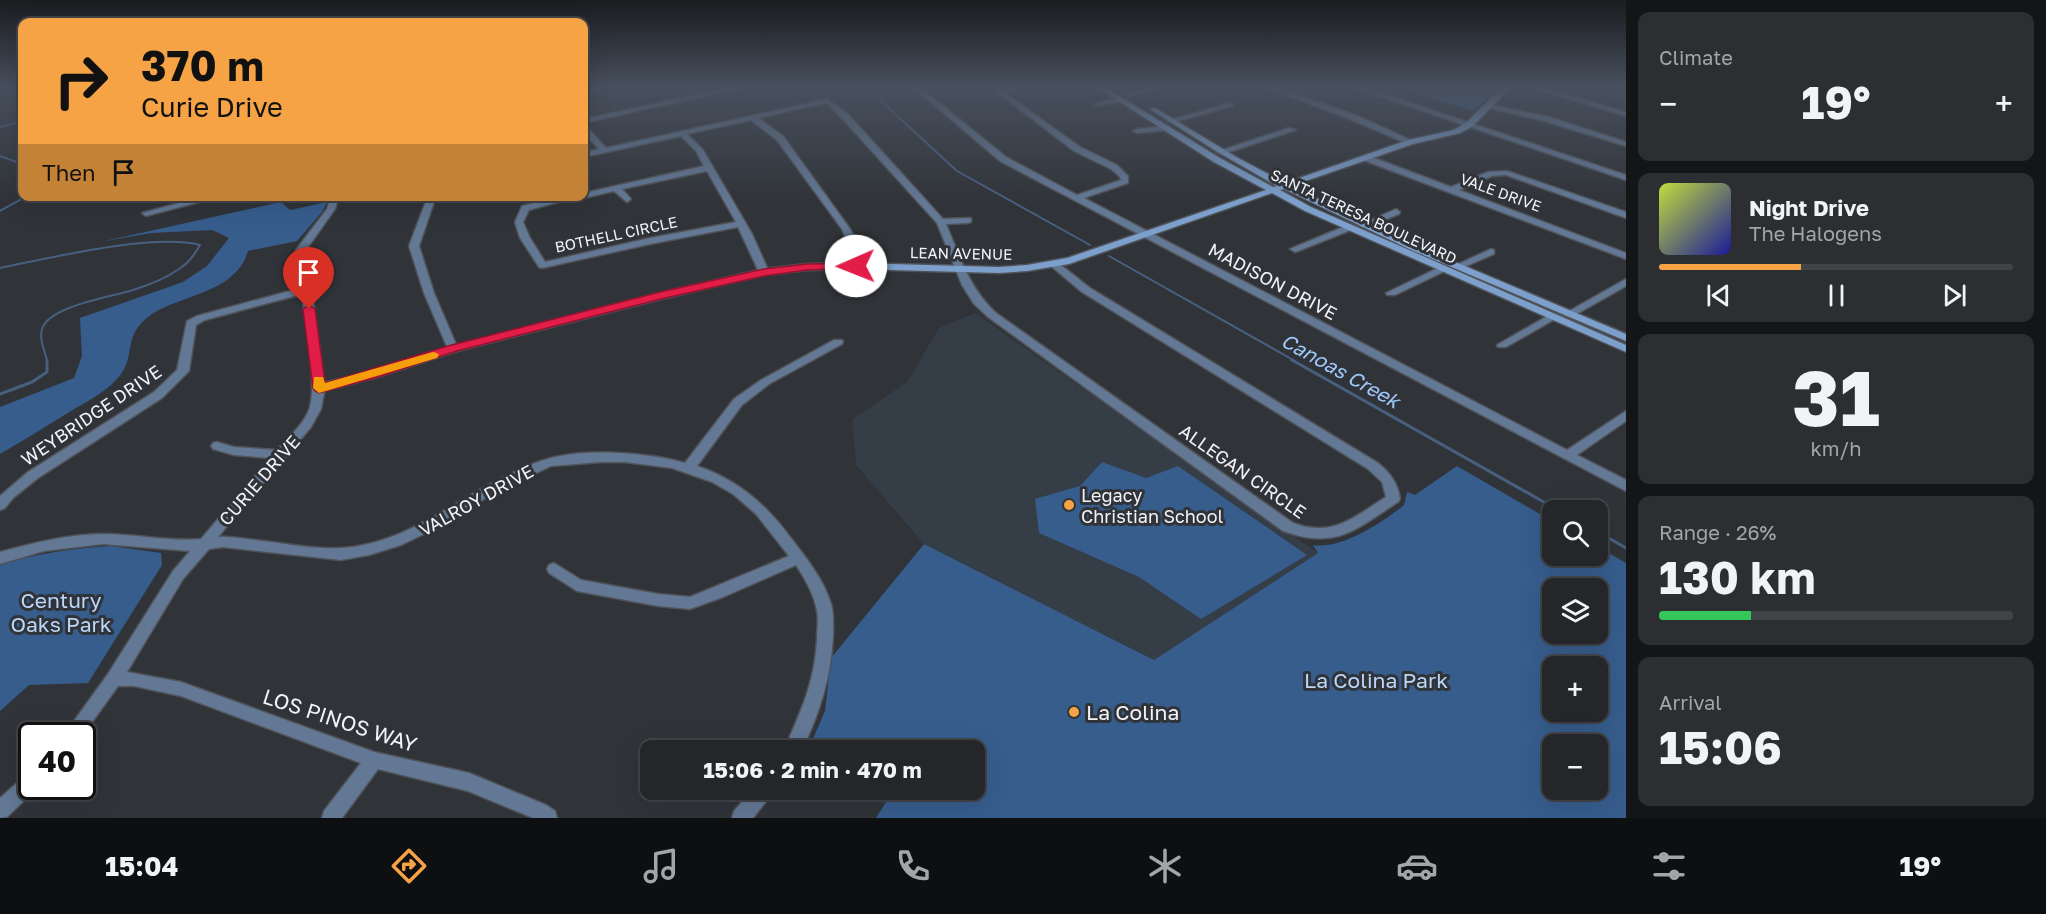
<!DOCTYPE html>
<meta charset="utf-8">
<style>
body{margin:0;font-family:"Golos Text",sans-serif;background:#2c2e32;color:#f1f3f6;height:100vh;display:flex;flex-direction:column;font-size:22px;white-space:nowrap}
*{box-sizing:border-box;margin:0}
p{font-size:20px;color:#a3a5a8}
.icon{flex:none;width:33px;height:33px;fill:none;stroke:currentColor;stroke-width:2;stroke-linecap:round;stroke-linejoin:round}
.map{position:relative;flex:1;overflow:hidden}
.sheet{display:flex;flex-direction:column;gap:12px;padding:12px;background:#141517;width:420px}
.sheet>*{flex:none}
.top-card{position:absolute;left:18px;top:18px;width:570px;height:183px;border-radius:12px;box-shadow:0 6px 24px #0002,0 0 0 2px #414347;background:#f5a345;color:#111;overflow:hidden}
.buttons{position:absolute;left:1542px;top:500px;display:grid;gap:12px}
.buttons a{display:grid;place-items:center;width:66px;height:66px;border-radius:12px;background:#24262a;box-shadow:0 6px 24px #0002,0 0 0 2px #414347;font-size:30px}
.speed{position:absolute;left:18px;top:722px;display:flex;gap:12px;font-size:30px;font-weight:700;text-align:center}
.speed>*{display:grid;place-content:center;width:78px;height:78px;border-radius:50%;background:#24262a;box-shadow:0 6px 24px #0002,0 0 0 2px #414347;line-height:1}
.speed .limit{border:3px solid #111;border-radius:9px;background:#fff;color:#111}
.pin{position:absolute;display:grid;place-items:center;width:51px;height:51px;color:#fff;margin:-62px -26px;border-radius:50% 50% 50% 0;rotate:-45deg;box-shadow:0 0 6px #0007}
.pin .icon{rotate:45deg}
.me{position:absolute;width:66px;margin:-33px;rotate:269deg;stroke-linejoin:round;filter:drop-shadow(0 0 4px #0008)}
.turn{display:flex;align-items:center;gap:21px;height:126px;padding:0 24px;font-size:27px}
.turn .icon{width:78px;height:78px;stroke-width:2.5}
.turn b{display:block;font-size:42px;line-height:51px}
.then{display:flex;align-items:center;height:57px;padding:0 24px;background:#0003;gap:12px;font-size:22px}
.big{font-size:45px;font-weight:700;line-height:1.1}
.sheet .widget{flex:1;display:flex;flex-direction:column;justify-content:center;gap:9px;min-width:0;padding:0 21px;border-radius:12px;background:#2c2e32}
.sheet .dial{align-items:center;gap:0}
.dial b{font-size:78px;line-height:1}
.song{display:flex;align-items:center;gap:18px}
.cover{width:72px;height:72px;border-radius:9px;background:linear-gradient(135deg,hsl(70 70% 55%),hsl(240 70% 35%))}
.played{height:6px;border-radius:3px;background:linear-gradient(90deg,#f5a345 40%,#414347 40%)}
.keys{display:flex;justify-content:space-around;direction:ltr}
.heat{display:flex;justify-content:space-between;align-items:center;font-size:33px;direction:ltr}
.charge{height:9px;border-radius:4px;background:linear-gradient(90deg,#34c759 26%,#414347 0)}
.trip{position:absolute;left:640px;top:740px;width:345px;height:60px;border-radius:12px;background:#24262a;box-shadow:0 6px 24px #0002,0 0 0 2px #414347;font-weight:700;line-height:60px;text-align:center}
.tabs{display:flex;height:96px;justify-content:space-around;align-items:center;background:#0e0f11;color:#a3a5a8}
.tabs .icon{width:42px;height:42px}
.tabs .active{color:#f5a345}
.tabs b{font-size:27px;color:#f1f3f6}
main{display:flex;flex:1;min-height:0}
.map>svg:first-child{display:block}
</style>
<main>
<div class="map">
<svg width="1626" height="818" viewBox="0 0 1626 818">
<rect width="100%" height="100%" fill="#303338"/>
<path fill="#353d47" d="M975,313L1318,553L1154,660L924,544L856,465L852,420L907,382L939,328Z"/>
<path fill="#375d8d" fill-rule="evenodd" d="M1401,88H1499L1473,111Z
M281,202L290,210L327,202L322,212L297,241L248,251C236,293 183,294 152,314C119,337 139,357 116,380C104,393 86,402 71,411C47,426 24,440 0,454V407L74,378L82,356L80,318L183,282L207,266L229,238L212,230L151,233L100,242Z
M1102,462L1146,478L1178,466L1307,555L1201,619L1139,577L1039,533L1035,499L1080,486Z
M1457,466L1552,521V555H1598V547L1626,563V818H876L886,802L868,789H975V750L809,748L825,711L831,658L924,544L1154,660L1318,553L1313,545C1340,550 1382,523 1404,505L1407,492L1415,495ZM1552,588H1598V633H1552ZM1552,666H1598V711H1552ZM1552,744H1598V789H1552Z
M111,546L161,553L162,565L88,683L29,685L0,711V564C37,554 73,548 111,546Z"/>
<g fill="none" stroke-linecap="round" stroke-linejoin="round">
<path stroke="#486080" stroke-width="2" d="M863,88L880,100L957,171L1090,245
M6,92L22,94
M0,127L22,121
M0,156L22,164
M0,211L27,196
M1109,256L1295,361
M0,268C50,258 153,233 200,245C194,255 189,263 179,269C165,279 149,285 133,290C111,297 49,306 42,329C39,340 45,351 47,361"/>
<path stroke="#486080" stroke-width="3" d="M1292,360L1558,510
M0,394L32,382L47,372V360
M1598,532L1626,548"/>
<g stroke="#4f5257" stroke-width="3">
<path id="street" d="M599,88L598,89L584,93V89Z
M727,88H741L584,123V119Z
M914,88H921L1006,157L1077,195L1121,180L1120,177L1111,169L1074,151L997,92L1007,88H1019L1005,93L1080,147L1117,165L1128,176V183L1084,198L1567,450L1626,411V421L1577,455L1626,480V491L1000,161Z
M1145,88H1157L1128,97L1125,95Z
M1268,88H1278L1358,116L1415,142L1408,144L1352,120Z
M1355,88H1366L1626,175V180Z
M1533,88H1544L1626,112V116Z
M1121,98L1123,99V101L1097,106L1094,104Z
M827,99L847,113L943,219L971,218V222L968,223L946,224C960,257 969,288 996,313L1293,523C1333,538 1354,517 1386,497L1382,482L1368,469L1082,292L1051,266V262H1057L1090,288L1378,463C1390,473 1398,483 1400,499L1398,502C1355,530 1336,550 1283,531L988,317L974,304L962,285L937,223L841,117L826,103L758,118L783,136L850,229L857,241L861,266L859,268H853L851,266L847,241L842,229L777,140L751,120L687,134L703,150L752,234L769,272L767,274L764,275L759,272L738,227L650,244L542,268L539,267L520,238L515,222L522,206L563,196H580L529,210L523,222L530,238L545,262L650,238L736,222L707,171L622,189L631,199L627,202L614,191L584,198L581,197L584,196V193L704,166L696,151L681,136L584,157V153L599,149L584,133V127H587L606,148Z
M1230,103L1233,105L1232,106L1171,123L1167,121Z
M1487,104L1549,117L1626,142V146L1544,121L1485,107L1484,106Z
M1166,126H1169V130L1137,133L1133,131L1137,129Z
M1289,128L1296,130L1223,154L1216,152Z
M1363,156H1369L1451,187L1488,172L1507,171L1626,212V218L1506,175L1492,176L1459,190L1626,253V259L1363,160Z
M205,196H222L146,216L142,213Z
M331,196H339L335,209L306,250L325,388L321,409L311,427L218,537C230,536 243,539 255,540C292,544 331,554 368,544C404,536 436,515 467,497C491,483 515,470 541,461C579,447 647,452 685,463L734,399L761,380L834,340H842L843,342L842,344L769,384L742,405L697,466C736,479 766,504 790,537C806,558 823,578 831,604C834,614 833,624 833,636C831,677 820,712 802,750H784C801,711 815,682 817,639C817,630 819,620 817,611C814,594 805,579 796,565L723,597L690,609L658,606L577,591L549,573L547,569L549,565L554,563L581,580L658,594L690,597L789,556L756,514L733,494L712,482L672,468L625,462H601L551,466L496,492L426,533L401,545L369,555L341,560L223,547L209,549L183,579L127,672L181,682L374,752L469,773L546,805L555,811L557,818H533L468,791L378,769L342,818H322L324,811L361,763L181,696L134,686H118L82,736L64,735L108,674L173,571L190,551L103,544L44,551L0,564V552C33,543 69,534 104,534C136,534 168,542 201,539L270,458L234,455L213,449L211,446L213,443L217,442L234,447L277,450C288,438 303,425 309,410C318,385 305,322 302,294L205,320L196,325L189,371L162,398L38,478L13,498L5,508L0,510V496L28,472L154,392L177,370L187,321L197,316L301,288L296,250L327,209Z
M428,196H436L419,246L434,293L458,349L453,352L448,349L424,293L409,246Z
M1396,209L1400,212L1399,214L1367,227H1361L1360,225Z
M1348,225L1351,226V230L1298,251L1295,252L1290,249Z
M1491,249L1494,250V254L1462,268H1456L1454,266Z
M1442,266L1445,267V271L1395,295H1387L1386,293Z
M1626,279V286L1573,316H1565L1564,314Z
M1551,314L1556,317L1555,319L1506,347H1498L1497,345Z
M32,773V786L38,787L7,817L0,818V798L26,775Z
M753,789H774L771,795L753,818H732L734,811Z"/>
</g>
<g stroke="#4f5257" stroke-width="3">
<path id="secondary" d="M1098,88H1106L1220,158L1273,187L1277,186L1216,151L1150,109L1155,108L1238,158L1285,183L1408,140L1454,130L1467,122L1499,91L1502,88H1510L1473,126L1460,133L1413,144L1291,186L1415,245L1626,334V341L1409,249L1284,189L1280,190L1311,207L1626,345V352L1305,211L1272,193L1069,264L1027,271L999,273L856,269L807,270L764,275L661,299L457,351L377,377L319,392L313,388L315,385L369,372L449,347L660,293L764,269L807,264L856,263L999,267L1027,265L1067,258L1266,190L1214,162Z"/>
</g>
<use href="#street" fill="#637895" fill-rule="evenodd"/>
<use href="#secondary" fill="#7c9fcc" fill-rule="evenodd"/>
</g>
<linearGradient id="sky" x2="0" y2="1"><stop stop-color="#1a1c1f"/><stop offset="0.43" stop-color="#48505e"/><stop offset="1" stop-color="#48505e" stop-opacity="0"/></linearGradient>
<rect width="1626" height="203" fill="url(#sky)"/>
<path fill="#e11d48" stroke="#92132f" stroke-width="1.5" d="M856,263L862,266L860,268L807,270L764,276L661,299L457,351L378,377L319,393L315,391L313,388L303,309L309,305L315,309L325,383L448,346L660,292L764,269L807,264Z"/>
<path fill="#f59e0b" d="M433,352L437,353L439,355L437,358L319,393L313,388L314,377H323L325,383Z"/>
<g fill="#f5a345" stroke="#303338" stroke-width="2">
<circle cx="1069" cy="505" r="6"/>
<circle cx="1074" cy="712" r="6"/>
</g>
<g text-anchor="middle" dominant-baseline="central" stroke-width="6" stroke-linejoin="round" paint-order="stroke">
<g font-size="15" fill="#f1f3f7" stroke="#303338">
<text transform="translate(1501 192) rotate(20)">VALE DRIVE</text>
<text transform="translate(1364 216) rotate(25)">SANTA TERESA BOULEVARD</text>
<text transform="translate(616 234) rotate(-12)">BOTHELL CIRCLE</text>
<text transform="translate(961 253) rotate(1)">LEAN AVENUE</text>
</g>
<g font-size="18" fill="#f1f3f7" stroke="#303338">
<text transform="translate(1273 281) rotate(28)">MADISON DRIVE</text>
<text transform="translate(91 415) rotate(-34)">WEYBRIDGE DRIVE</text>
<text transform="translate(1243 471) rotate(35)">ALLEGAN CIRCLE</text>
<text transform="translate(259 480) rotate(-49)">CURIE DRIVE</text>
<text transform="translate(476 500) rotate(-29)">VALROY DRIVE</text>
</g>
<g font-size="18" fill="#f1f3f7" stroke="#303338" text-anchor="start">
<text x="1081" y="495">Legacy<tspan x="1081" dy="21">Christian School</tspan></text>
</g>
<g font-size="20" font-style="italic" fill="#9ec7fb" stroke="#303338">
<text transform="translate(1341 370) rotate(29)">Canoas Creek</text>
</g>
<g font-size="21" fill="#bad6f9" stroke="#303338">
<text x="61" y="600">Century<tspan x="61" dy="24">Oaks Park</tspan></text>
<text x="1376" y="680">La Colina Park</text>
</g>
<g font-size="21" fill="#f1f3f7" stroke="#303338" text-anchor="start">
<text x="1086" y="712">La Colina</text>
</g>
<g font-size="21" fill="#f1f3f7" stroke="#303338">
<text transform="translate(340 720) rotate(18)">LOS PINOS WAY</text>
</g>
</g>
</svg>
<div class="buttons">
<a><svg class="icon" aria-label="search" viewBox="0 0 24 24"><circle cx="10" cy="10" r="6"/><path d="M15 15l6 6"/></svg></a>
<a><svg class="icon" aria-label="layers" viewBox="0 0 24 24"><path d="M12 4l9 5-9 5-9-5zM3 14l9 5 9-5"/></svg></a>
<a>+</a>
<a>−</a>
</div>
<div class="speed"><div class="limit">40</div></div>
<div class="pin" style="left:309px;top:309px;background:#d93025"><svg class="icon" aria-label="arrive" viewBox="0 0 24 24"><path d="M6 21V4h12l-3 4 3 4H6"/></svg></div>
<svg class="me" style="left:856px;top:266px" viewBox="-20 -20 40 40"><circle r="19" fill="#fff"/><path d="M0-13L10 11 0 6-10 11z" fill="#e11d48"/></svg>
<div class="trip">15:06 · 2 min · 470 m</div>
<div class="top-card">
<div class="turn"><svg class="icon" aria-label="right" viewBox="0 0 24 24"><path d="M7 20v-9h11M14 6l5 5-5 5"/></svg><div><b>370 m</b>Curie Drive</div></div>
<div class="then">Then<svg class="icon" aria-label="arrive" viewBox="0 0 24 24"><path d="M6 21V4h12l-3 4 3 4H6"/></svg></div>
</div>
</div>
<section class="sheet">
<div class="widget"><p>Climate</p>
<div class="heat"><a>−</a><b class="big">19°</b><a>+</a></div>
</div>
<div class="widget">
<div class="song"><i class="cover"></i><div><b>Night Drive</b><p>The Halogens</p></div></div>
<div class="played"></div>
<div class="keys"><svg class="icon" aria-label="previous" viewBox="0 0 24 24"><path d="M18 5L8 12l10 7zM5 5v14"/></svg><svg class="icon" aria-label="pause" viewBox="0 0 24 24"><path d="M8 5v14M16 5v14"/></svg><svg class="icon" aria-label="next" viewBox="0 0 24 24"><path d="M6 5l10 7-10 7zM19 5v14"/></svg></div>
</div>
<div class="widget dial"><b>31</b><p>km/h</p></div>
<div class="widget"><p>Range · 26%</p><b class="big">130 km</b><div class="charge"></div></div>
<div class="widget"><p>Arrival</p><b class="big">15:06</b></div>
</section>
</main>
<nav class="tabs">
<b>15:04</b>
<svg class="icon active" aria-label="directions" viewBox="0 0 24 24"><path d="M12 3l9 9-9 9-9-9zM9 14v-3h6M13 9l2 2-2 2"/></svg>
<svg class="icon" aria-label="music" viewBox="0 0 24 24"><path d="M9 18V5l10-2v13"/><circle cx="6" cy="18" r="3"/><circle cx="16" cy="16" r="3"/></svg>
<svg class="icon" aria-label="phone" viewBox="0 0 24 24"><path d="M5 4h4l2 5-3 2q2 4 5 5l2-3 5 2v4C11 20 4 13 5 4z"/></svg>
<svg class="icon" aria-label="climate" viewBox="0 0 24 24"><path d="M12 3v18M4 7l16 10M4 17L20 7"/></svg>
<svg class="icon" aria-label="car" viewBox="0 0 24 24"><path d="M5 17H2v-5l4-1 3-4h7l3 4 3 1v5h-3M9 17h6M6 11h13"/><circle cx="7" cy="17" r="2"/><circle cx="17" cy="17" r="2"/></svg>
<svg class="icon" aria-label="filters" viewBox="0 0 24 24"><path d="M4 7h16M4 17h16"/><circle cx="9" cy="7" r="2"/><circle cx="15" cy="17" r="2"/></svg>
<b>19°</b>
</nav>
